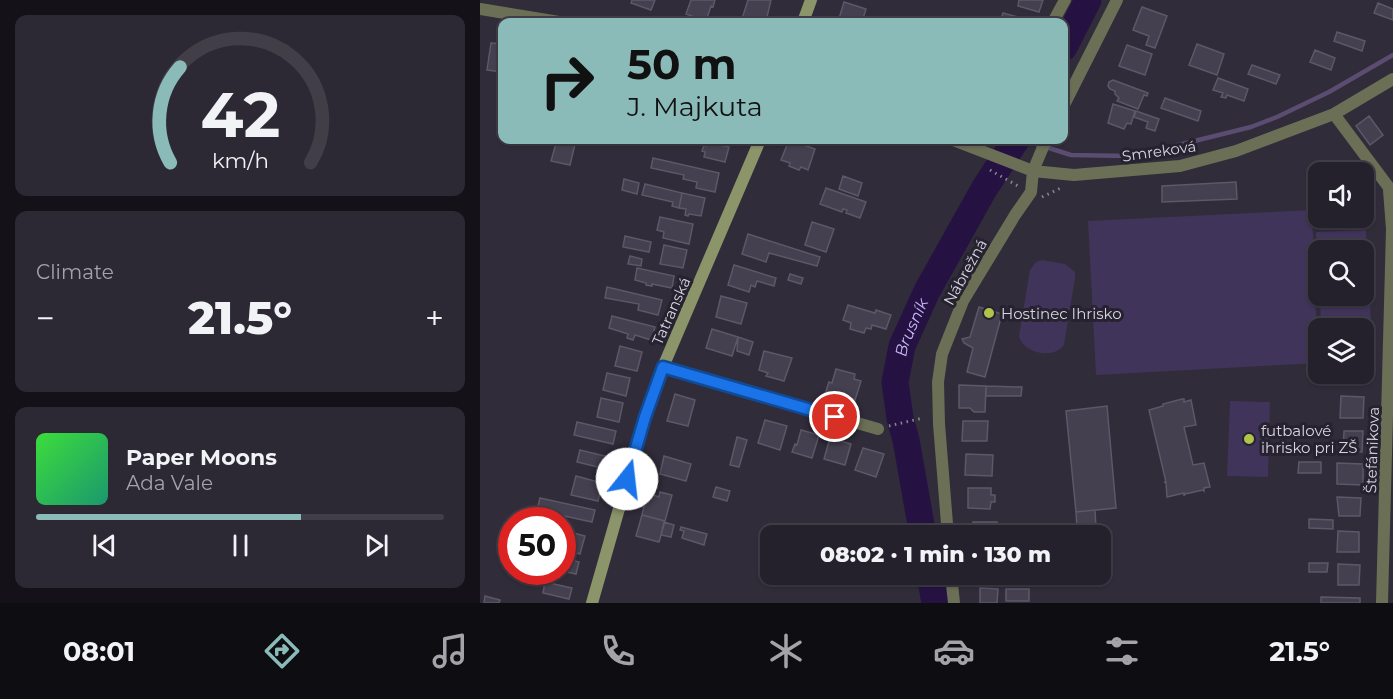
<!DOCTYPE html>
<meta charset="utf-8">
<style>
body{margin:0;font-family:Montserrat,sans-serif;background:#2c2934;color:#f1f3f6;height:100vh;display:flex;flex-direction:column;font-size:22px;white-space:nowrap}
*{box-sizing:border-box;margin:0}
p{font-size:20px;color:#a3a3a9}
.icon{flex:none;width:33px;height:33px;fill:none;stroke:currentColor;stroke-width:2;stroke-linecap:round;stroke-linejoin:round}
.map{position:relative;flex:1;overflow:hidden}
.side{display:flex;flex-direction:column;gap:15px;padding:15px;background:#141218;width:480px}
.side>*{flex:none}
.guide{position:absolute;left:18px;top:18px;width:570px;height:126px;border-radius:12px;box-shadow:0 2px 4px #0004,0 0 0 2px #413e48;background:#8bbbb9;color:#111;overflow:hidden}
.tools{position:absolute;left:828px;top:162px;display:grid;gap:12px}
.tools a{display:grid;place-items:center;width:66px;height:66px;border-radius:12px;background:#24212c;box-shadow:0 2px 4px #0004,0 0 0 2px #413e48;font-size:30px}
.speed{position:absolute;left:18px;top:507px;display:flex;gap:12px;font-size:30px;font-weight:700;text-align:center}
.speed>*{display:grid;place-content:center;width:78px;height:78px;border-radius:50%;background:#24212c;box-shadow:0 2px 4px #0004,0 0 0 2px #413e48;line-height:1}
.speed .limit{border:9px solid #d22;background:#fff;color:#111}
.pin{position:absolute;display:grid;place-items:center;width:51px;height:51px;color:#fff;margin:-26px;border:3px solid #fff;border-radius:50%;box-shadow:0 2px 6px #0007}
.me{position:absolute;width:66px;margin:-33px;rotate:16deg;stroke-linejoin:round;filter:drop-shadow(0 0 4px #0008)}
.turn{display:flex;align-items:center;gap:21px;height:126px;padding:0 30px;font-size:27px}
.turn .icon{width:78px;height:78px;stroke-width:2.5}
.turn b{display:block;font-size:42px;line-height:51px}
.big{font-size:45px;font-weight:800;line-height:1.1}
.side .widget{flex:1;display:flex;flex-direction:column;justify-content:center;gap:9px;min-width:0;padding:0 21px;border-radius:12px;background:#2c2934}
.side .dial{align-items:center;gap:0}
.dial svg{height:156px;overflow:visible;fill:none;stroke:#413e48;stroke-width:7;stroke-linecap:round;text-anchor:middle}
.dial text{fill:#f1f3f6;stroke:none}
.song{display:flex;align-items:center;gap:18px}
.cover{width:72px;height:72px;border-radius:9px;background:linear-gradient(135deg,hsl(120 70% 55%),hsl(160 70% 35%))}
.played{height:6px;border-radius:3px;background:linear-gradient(90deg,#8bbbb9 65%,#413e48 65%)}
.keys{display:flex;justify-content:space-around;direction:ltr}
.heat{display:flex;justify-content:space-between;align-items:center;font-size:33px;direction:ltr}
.trip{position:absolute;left:280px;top:525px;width:351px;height:60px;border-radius:12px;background:#24212c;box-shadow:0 2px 4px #0004,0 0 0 2px #413e48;font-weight:800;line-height:60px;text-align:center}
.tabs{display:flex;height:96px;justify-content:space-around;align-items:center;background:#0e0d12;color:#a3a3a9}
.tabs .icon{width:42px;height:42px}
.tabs .on{color:#8bbbb9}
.tabs b{font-size:27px;color:#f1f3f6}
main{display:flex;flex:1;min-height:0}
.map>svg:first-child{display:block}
</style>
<main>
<section class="side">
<div class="widget dial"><svg viewBox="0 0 100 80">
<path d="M14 69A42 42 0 1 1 86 69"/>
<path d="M14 69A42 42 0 0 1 19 20" stroke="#8bbbb9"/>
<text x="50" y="56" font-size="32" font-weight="700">42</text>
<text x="50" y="72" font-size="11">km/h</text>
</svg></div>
<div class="widget"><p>Climate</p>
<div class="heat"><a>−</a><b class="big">21.5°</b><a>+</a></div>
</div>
<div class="widget">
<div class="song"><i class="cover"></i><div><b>Paper Moons</b><p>Ada Vale</p></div></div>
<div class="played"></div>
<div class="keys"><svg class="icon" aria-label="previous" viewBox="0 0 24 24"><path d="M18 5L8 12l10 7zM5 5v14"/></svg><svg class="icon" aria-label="pause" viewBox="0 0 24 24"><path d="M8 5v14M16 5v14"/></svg><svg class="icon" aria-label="next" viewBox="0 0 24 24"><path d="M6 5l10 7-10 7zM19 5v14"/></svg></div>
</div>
</section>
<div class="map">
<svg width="913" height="603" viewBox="0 0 913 603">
<rect width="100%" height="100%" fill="#302c3a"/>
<path fill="#40345a" d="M832,210L838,363L616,375L608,221Z
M886,230L892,342H884V328H841L840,296H884V250H838V276L836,232Z
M562,260L585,264L595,272V278L584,345C573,360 543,353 539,336L550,270L556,262Z
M750,401L790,402L788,477L747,476Z"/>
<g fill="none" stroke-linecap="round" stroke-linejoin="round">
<path stroke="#5b4c71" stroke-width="4.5" d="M547,140L550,142L591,155L648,156L674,151L771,127L797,117L849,92L913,55"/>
<g stroke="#251242" stroke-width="27">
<path d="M584,47L608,0"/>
<path id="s1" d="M443,536L426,440L420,418L415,382L422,346L447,291L504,189L536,140"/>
<path d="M450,574L455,603"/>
</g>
</g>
<path fill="#44404f" stroke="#5c5868" stroke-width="1.5" d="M152,0H175L171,10L151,3Z
M211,0H235L233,7L231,6L226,21L206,14Z
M268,0H291L287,17H285L283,22H261Z
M539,0H563L559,12L538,6Z
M364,2L386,9L382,22H358Z
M898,3L913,9V20L894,13Z
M662,7L687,16L675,48L666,45L669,36L653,30Z
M523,13L542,18L540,22H520Z
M857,32L885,41L882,51L854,41Z
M11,43L22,44V72L7,70Z
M717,44L744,54L737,75L709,65Z
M647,45L672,54L665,75L639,66Z
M835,50L855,58L851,70L830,62Z
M772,65L800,75L796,84L768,74Z
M738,78L768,89L764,101L747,95L746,98L741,97L743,93L733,90Z
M633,80L668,93L667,96L664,95L658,109L637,101L639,98L635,94V91L630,89L628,86L629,82Z
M685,98L721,111L718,121L681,108Z
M633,104L655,111L651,124L647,123L644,129L628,123Z
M656,111L679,119L675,131L666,128L668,122L654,117Z
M889,116L903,135L890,145L876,126Z
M77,140H96L90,165L71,161Z
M309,140L335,149L328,170L321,167L319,170L309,166L310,163L301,160Z
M227,142L249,147L245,162L224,157L225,152L222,151L224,145L226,146Z
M173,158L239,173L235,192L216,188L217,182L203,179L204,175L171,168Z
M363,176L382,183L378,196L359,189Z
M144,179L159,183L157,194L142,190Z
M756,182L757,199L682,202V186Z
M165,184L202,193L199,208L192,206L193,202L162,195Z
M346,188L386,202L380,218L366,213L367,210L363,209L362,212L340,204Z
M202,193L225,198L221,216L209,214L208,216L205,215L206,209L199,208Z
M180,217L213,224L209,244L183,238L184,232L177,230Z
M332,222L354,229L346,252L325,245Z
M268,234L340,257L337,266L289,253L286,262L262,254Z
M145,236L171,242L169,252L143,247Z
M184,245L207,250L203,268L180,264Z
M150,256L162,259L161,266L148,264Z
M254,265L296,278L294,286L277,281L275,287L271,285L269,292L248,285Z
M157,268L194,276L192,288L172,284V286L166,285V283L155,280Z
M310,274L323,278L321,284L308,280Z
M127,287L182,300L178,315L158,310L159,304L125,298Z
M241,296L267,303L261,324L236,317Z
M368,305L395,313L396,310L411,315L406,329L392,325L391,329L386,328L384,333L370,329L371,323L363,320Z
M499,307L522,314L505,377L487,372L493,348L484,343L482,339L490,337Z
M132,316L175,327L171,340L155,335L153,340L147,338L148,334L129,328Z
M232,329L258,337L252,356L226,348Z
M258,337L273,342L269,355L257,351Z
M140,346L162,352L157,371L135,366Z
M284,351L312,358L304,381L286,376L288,373L279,370Z
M356,369L375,374L374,379L381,381L375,400L367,398L366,401L357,399L358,395L346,391L349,382L352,383Z
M127,373L150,378L146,396L123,390Z
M479,385L506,386L505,412H494L490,408H479Z
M506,386L542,387L541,396H506Z
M195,394L215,400L208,426L187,421Z
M861,396L884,397L883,418H860Z
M121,398L143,403L139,422L117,417Z
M702,399H704V402L711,400L716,425L704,427L713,465L724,463L730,487L724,488V491L723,490L705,494L704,496V493L687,497L686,483L684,482H686L669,410L683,406V404Z
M627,406L636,508L596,512L586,411Z
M285,420L307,426L300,450L278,443Z
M483,421H508L507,441H482Z
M97,422L136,431L133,444L94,435Z
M321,430L339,435L332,458L312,452L315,444L317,445Z
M864,431H883L882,452L863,451Z
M257,437L267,440L259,467L250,465Z
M350,438L371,444L365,465L344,459Z
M383,448L404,454L396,477L375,470Z
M100,450L129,457L126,469L97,462Z
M486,454L513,455L512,476L485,475Z
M184,456L211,464L206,481L180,474Z
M819,462H841V473H818Z
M857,463L883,464V485L857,484Z
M96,476L122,483L118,501L91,495Z
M236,487L250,491L247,501L233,497Z
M488,488H511V495H515V502H511L510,509L488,508Z
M180,492L192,495L185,521L162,515L167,493L179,497Z
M857,497L881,498L880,516H859Z
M60,498L115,510L112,522L57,510Z
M615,510L616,528L597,529L596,512Z
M162,515L185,521L179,542L156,536Z
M829,519L853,520V529L829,528Z
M184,522L194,525L191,537L181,535Z
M493,522H517V536H493Z
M201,527L227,534L224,545L202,538L204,531L200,530Z
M82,530L105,536L100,554L83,548L84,543H82Z
M858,531L879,532V552H857Z
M82,558L99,562L96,574L82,571Z
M829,563H848L847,572H829Z
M858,564L880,565L879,585H858Z
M65,582L92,588L89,599L63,593Z
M500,588L518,589L517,603H500Z
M526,589H549V601H526Z
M5,596L20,600L19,603H4Z
M841,597L880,598V603H841Z"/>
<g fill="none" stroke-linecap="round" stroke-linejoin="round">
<path stroke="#8a8692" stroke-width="3" stroke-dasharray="1.5 4.5" stroke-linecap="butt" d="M510,170L538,186
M562,197L583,187
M409,426L443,418"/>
<path stroke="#6b6f55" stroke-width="12" d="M0,9L79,22
M573,22L585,0
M584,105L637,0
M854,114L913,193
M473,140L553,171L594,175L700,166L756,151L854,114L913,79
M183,367L398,429
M468,536L459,424L458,382L462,354L483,301L535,215L551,192L553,171L566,140
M471,574L474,603
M902,603L912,229L909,190"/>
<path stroke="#8c946a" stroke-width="12" d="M323,22L331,0
M112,603L165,418L183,367L280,140"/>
</g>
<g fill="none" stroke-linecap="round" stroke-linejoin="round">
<g stroke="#114b97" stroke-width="15">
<path id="route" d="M147,479L165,417L183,367L355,417"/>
</g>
<use href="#route" stroke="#1a73e8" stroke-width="10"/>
</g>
<g fill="#b2c34c" stroke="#262230" stroke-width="2">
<circle cx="509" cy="313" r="6"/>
<circle cx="769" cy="439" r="6"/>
</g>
<g text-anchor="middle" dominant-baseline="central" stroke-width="6" stroke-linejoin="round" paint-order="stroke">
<g font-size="15" fill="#d8d5df" stroke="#262230">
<text transform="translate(679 151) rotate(-8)">Smreková</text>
<text transform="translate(485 272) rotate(-61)">Nábrežná</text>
<text transform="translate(191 311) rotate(-66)">Tatranská</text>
<text transform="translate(892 450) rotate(-88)">Štefánikova</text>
</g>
<g font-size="15" fill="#d8d5df" stroke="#262230" text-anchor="start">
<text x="521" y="313">Hostinec Ihrisko</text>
<text x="781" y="430">futbalové<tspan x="781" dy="17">ihrisko pri ZŠ</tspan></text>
</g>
<g font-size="16" font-style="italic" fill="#cbb8fa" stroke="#262230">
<text stroke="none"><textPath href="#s1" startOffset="214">Brusník</textPath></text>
</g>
</g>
</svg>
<div class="tools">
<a><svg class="icon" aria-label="sound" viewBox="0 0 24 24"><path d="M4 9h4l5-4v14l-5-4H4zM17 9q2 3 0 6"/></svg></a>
<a><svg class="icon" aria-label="search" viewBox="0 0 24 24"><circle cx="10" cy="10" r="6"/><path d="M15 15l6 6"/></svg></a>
<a><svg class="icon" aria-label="layers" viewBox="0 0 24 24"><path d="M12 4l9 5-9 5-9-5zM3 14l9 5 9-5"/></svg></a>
</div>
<div class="speed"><div class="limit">50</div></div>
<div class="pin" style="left:355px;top:417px;background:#d93025"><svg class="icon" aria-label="arrive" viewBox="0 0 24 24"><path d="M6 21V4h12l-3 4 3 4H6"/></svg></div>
<svg class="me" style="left:147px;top:479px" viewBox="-20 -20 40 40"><circle r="19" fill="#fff"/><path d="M0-13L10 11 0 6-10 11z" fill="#1a73e8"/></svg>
<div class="trip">08:02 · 1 min · 130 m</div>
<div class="guide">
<div class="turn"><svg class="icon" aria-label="right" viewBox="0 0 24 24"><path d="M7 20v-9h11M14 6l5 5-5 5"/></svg><div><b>50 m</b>J. Majkuta</div></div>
</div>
</div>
</main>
<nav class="tabs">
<b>08:01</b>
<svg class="icon on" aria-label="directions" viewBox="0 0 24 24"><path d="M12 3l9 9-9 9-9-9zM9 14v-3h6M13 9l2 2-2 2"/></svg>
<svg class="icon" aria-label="music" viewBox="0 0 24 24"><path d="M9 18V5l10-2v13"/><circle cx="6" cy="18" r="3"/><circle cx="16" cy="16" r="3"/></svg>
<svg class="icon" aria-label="phone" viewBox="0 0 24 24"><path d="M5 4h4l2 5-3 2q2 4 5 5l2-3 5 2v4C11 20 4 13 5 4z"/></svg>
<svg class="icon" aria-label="climate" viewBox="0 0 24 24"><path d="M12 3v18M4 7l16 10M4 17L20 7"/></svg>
<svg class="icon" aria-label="car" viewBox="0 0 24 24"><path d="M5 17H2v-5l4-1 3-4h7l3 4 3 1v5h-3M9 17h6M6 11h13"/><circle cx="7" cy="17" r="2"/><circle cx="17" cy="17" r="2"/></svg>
<svg class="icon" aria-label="filters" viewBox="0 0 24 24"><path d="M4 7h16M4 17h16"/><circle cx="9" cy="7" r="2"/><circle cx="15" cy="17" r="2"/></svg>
<b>21.5°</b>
</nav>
